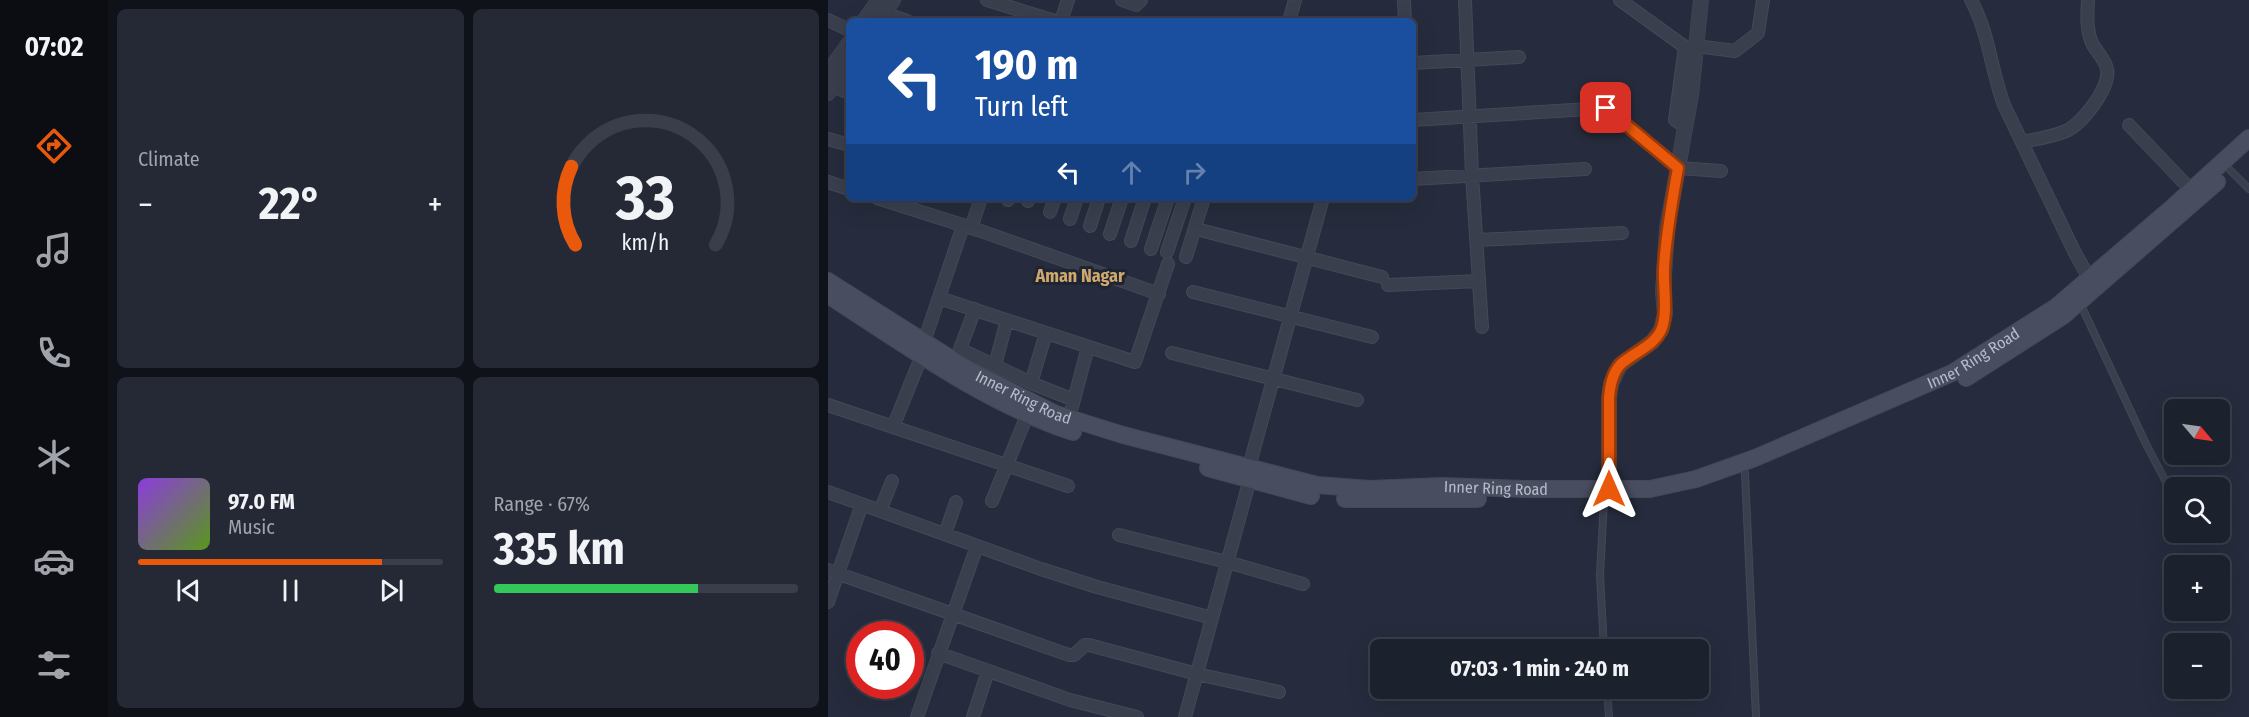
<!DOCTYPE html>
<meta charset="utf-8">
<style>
body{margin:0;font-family:"Fira Sans Condensed",sans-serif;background:#252936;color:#f1f3f6;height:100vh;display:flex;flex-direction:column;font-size:22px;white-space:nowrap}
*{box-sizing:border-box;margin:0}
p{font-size:20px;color:#a0a3aa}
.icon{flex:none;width:33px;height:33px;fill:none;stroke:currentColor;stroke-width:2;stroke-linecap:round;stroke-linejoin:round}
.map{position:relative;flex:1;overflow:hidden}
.side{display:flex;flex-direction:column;gap:9px;padding:9px;background:#0f1219;width:720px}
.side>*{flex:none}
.banner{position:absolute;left:18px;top:18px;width:570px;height:183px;border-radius:9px;box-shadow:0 6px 24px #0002,0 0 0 2px #3a3e4a;background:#1a4fa0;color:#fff;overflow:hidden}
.needle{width:39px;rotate:119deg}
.buttons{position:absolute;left:1336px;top:399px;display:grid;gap:12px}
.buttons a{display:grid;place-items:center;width:66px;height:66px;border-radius:9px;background:#1c212e;box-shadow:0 6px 24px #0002,0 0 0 2px #3a3e4a;font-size:30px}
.speed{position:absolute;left:18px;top:621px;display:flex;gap:12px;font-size:30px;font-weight:700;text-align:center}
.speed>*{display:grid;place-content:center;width:78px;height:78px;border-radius:50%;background:#1c212e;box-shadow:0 6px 24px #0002,0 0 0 2px #3a3e4a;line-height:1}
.speed .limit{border:9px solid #d22;background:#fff;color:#111}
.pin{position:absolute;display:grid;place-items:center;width:51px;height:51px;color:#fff;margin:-26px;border-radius:12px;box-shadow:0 3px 9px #0006}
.me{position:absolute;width:66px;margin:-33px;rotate:0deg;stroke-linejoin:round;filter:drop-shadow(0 0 4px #0008)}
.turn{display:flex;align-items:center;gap:21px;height:126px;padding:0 30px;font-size:27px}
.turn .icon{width:78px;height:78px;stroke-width:2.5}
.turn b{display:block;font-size:42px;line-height:51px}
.lanes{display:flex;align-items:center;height:57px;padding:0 30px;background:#0003;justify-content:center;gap:30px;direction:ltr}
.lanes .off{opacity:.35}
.big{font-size:45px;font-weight:700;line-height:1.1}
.side .tile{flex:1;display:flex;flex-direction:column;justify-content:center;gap:9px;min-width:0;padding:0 21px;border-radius:9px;background:#252936}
.side .dial{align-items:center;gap:0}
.dial svg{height:156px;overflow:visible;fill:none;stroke:#3a3e4a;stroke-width:7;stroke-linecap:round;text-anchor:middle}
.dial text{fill:#f1f3f6;stroke:none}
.song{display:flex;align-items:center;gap:18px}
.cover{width:72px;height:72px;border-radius:9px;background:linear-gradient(135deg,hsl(270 70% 55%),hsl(90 70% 35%))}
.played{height:6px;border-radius:3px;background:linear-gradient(90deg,#ea580c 80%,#3a3e4a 80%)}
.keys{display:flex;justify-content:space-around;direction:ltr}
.heat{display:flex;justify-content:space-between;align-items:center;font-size:33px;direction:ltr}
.charge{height:9px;border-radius:4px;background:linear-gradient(90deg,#34c759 67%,#3a3e4a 0)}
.side .tiles{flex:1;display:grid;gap:9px;grid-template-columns:repeat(2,1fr)}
.trip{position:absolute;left:542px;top:639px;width:339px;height:60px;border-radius:9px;background:#1c212e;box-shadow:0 6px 24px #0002,0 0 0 2px #3a3e4a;font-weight:700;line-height:60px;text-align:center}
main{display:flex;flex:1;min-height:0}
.tab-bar{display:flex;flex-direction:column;width:108px;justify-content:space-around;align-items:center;background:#0b0d12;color:#a0a3aa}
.tab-bar .icon{width:42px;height:42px}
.tab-bar .on{color:#ea580c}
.tab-bar b{font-size:27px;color:#f1f3f6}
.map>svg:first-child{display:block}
</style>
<main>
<nav class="tab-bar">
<b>07:02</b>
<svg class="icon on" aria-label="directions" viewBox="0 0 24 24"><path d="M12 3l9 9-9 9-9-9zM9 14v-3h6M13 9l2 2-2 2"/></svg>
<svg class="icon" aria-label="music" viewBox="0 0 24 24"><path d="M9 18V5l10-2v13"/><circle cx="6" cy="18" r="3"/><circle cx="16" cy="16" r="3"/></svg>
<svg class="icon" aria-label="phone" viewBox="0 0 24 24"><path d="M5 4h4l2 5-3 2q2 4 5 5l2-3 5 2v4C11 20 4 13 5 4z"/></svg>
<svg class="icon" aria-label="climate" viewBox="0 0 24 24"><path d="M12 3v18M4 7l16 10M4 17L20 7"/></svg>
<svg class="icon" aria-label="car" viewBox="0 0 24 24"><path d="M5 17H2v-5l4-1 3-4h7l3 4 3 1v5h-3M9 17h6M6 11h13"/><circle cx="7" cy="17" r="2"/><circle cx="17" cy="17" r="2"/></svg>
<svg class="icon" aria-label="filters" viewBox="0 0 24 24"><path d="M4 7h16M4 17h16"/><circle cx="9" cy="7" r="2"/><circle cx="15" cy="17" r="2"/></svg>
</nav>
<section class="side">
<div class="tiles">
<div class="tile"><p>Climate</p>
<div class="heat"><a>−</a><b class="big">22°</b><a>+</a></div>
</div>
<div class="tile dial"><svg viewBox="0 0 100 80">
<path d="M14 69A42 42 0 1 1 86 69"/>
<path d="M14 69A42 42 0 0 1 12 29" stroke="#ea580c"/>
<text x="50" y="56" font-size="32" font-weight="700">33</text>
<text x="50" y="72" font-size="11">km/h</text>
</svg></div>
<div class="tile">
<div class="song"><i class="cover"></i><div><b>97.0 FM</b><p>Music</p></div></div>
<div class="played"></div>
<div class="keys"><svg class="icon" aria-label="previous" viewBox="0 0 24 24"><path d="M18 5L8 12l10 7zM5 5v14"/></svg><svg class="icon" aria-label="pause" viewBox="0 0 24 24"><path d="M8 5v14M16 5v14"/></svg><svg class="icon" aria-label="next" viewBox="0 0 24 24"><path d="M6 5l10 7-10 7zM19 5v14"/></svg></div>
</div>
<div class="tile"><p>Range · 67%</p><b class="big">335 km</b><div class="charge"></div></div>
</div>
</section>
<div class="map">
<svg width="1421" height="717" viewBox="0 0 1421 717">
<rect width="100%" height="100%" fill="#262c3d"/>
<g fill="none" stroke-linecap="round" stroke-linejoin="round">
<g stroke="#444857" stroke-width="8">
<path id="service" d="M1402,170L1421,189
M1252,303L1318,444L1347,499
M917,473L928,717
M1367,532L1368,535
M776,650L772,575L776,500
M779,688L781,717"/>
</g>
<g stroke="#444857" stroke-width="14">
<path id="minor" d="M159,0L227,21
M294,0L308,5L313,0
M637,0L644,175L654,327
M792,0L857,47L847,120L857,127
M1143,0C1161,33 1163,70 1176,105L1247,253L1261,278
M576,2L577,21
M55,13L79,21
M0,20L21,30
M233,21L240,0
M461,21L467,0
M868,46L907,51L930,33L935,0
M585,63L691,57
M5,86L21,93
M585,120L778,108L851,168L893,171
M1301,125L1363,190
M0,139L21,145
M1194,142C1208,139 1224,137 1238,131C1254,124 1283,87 1279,69C1277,60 1270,53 1265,45C1258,31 1259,15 1260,0
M585,179L757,169
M0,182L21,189
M49,198L153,231L331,294
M180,200L181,198
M200,201L201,198
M222,212L227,198
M242,219L249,198
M262,226L271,198
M143,228L153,198
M376,231L554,277
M282,234L294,198
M649,240L794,233
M303,241L317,198
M323,249L340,198
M339,252L357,198
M358,257L376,198
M560,285L651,281
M365,292L544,337
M111,298L307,362L340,264
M147,309L132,349L203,383L246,400
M96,342L135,226
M344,353L529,400
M167,365L179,320
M203,383L218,333
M0,405L240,486
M244,407L260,347
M65,427L94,355
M421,467L495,198
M0,492L213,569L269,587L384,618
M164,501L200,413
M52,511L64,481
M117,534L128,502
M291,535L399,562L475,584
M0,570L241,655H246L257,645H261L369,674L451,692
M0,602L34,504
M110,653L242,700L309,717
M89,717L149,546
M145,717L160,671
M357,717L422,479"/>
</g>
<g stroke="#444857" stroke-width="16">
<path id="tertiary" d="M36,21L51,0
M50,21L65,0
M0,73L21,43
M0,93L21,63
M781,489V398L783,384L792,365L824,342L833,330L837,314L835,292L839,228L863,95L873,0"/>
</g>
<g stroke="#444857" stroke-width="18">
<g id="secondary">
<path id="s1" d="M0,281L144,372L228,414L295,435L489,485L542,489L614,486L696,489H822L868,479L927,458L1124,373L1228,307L1346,206L1421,138"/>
<path d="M0,295C76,344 159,404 245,432"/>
<path d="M1138,378L1235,316L1389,182"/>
<path d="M380,468L483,496"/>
<path d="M517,499H650"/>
</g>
</g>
<use href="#service" stroke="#3a3f4e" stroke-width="6"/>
<use href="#minor" stroke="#3a3f4e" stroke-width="12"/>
<use href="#tertiary" stroke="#3a3f4e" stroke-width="15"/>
<use href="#secondary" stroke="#494d60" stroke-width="16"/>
</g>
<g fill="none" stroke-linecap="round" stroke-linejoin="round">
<g stroke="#983908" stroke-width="15">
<path id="route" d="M778,108L850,168C844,201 838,234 836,268C835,287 840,310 834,328C827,346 806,352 793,364C784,373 782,386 781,398V489"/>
</g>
<use href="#route" stroke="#ea580c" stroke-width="10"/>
</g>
<g text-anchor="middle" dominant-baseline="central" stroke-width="6" stroke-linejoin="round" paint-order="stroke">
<g font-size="16" fill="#b7bac8" stroke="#1f2433">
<text stroke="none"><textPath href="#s1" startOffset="1218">Inner Ring Road</textPath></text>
<text stroke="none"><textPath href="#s1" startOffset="228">Inner Ring Road</textPath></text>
<text stroke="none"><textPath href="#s1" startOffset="714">Inner Ring Road</textPath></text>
</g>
<g font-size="18" font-weight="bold" fill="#cea86c" stroke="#1f2433">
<text x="252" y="276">Aman Nagar</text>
</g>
</g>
</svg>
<div class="buttons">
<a><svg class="needle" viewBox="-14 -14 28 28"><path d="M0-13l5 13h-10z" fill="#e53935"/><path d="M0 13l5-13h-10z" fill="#a0a3aa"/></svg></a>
<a><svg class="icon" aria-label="search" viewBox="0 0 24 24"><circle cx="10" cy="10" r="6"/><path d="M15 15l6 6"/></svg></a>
<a>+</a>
<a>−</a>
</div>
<div class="speed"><div class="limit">40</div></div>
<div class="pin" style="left:778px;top:108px;background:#d93025"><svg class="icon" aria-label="arrive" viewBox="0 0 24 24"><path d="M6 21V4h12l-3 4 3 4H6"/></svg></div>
<svg class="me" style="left:781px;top:489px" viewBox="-20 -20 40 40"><path d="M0-17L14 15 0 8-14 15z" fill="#ea580c" stroke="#fff" stroke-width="4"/></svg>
<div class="trip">07:03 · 1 min · 240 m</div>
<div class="banner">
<div class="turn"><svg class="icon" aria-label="left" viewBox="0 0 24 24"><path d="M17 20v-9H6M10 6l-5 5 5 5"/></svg><div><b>190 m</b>Turn left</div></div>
<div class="lanes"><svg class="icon" aria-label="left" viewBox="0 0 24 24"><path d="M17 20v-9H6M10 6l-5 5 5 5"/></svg><svg class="icon off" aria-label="ahead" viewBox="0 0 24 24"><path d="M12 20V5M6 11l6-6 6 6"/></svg><svg class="icon off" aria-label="right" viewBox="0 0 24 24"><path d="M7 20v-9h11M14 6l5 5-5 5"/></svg></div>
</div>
</div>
</main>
